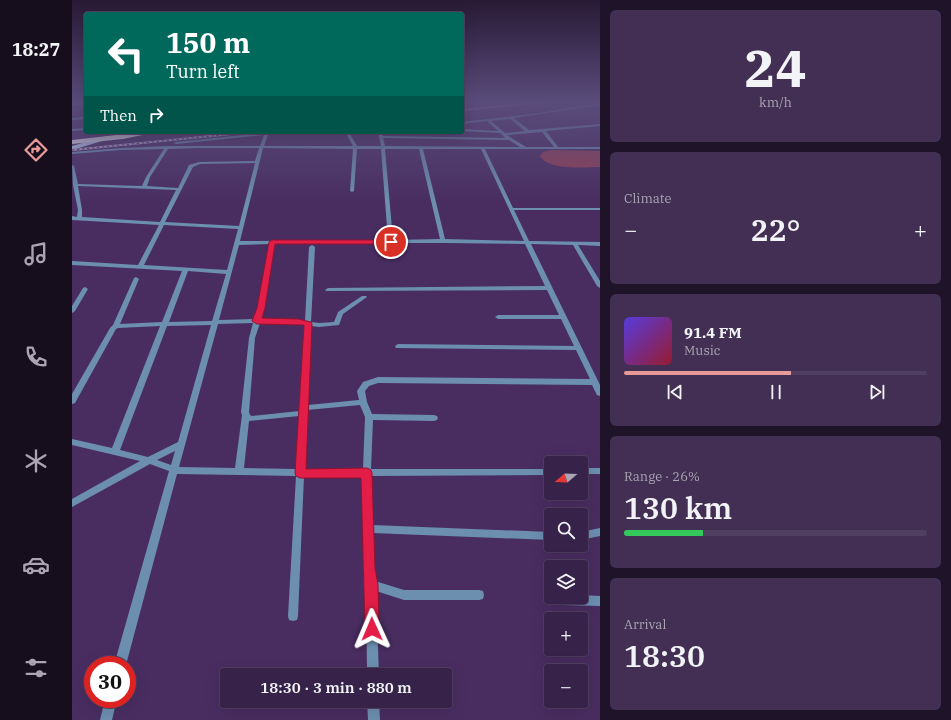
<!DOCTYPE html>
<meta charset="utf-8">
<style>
body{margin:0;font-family:"IBM Plex Serif",serif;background:#422f53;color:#f1f3f6;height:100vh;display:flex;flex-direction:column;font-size:15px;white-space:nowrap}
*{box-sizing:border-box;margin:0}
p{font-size:13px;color:#aaa4b4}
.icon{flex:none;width:22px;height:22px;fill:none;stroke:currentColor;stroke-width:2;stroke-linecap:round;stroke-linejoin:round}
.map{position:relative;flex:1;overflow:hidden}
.sheet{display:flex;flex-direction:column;gap:10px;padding:10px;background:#1e1328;width:351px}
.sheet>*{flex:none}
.top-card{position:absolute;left:12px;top:12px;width:380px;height:122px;border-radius:4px;box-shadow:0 4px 16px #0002,0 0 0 1px #513f61;background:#00695c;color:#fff;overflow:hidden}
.needle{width:26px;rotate:251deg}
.tools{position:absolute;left:472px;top:456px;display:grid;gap:8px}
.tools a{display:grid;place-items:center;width:44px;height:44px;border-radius:4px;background:#372249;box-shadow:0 4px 16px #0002,0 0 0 1px #513f61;font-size:20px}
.speed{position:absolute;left:12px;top:656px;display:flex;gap:8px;font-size:20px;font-weight:700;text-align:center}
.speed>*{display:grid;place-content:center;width:52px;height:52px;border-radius:50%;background:#372249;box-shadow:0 4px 16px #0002,0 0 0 1px #513f61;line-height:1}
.speed .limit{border:6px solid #d22;background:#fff;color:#111}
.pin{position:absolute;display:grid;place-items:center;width:34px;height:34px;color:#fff;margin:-17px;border:2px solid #fff;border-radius:50%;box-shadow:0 1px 4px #0007}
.me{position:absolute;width:44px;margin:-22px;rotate:359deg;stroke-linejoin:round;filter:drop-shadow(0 0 3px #0008)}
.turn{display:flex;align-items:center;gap:14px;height:84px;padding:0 16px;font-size:18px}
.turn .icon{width:52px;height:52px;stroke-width:2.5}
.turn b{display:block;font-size:28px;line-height:34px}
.then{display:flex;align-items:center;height:38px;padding:0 16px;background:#0003;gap:8px;font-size:15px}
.big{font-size:30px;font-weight:600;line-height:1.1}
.sheet .tile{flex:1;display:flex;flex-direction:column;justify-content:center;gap:6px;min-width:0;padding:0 14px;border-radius:6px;background:#422f53}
.sheet .dial{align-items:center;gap:0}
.dial b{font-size:52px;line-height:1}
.song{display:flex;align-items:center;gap:12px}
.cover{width:48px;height:48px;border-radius:6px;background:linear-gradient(135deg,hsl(250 70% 55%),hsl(350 70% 35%))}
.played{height:4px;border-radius:2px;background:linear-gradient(90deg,#e69b98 55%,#513f61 55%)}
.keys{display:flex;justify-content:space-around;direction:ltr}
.heat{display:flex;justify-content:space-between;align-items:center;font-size:22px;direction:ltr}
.charge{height:6px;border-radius:3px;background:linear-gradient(90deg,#34c759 26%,#513f61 0)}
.trip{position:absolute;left:148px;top:668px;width:232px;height:40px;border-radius:4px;background:#372249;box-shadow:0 4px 16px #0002,0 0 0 1px #513f61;font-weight:600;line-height:40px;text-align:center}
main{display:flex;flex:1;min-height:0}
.dock{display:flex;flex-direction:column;width:72px;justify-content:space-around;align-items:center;background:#160e1d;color:#aaa4b4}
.dock .icon{width:28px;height:28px}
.dock .on{color:#e69b98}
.dock b{font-size:18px;color:#f1f3f6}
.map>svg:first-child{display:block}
</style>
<main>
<nav class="dock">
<b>18:27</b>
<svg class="icon on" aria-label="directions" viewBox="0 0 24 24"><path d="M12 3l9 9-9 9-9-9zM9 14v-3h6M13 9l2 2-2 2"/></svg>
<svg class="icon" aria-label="music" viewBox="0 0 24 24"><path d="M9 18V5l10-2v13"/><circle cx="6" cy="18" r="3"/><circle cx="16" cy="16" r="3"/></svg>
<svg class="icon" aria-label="phone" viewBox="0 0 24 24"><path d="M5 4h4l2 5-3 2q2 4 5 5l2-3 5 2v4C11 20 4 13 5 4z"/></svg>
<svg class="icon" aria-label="climate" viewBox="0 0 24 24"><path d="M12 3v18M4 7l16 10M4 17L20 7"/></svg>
<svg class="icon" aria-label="car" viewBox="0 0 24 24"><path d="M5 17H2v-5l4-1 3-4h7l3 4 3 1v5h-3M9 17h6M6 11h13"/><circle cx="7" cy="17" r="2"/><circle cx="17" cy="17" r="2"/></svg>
<svg class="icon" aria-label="filters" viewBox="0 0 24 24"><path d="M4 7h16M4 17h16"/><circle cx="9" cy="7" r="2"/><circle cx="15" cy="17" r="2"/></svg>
</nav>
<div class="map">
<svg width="528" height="720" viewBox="0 0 528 720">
<rect width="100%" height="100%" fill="#492d61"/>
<path fill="#914054" d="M479,150L528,151V167C513,167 477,171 468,156L471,152Z"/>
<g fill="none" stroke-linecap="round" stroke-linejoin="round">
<path fill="#6c8fb0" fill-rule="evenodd" d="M0,103H14V105H0Z
M528,103V105L442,118L457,130L528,124V126L474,131L486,147H528V149H413L441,208H528V210H442L457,241L528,242V246L506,245L528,281V288L525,286L501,245L459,244L528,385V396L525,395L520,385L306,383L297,386L293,391L295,402L300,414L362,415L365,416L366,418L365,420L362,421L301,420L299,469H479V475L299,476L300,525L479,532V540L300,533L301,568L303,581L332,590H407L411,591L412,595L411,599L407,600H332L304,591L307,675H295L294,585L291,568V476H232L226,616L225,620L221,621L217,620L216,616L224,476L105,474L54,665H42L97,471L78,464L0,507V499L68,461L0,445V439L40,448L88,326L46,328L44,329L3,403L0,404V394L38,328L41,325L62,278L64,277L67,279L48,324L90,322L110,271L0,265V261L66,265L87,225L0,220V216L5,217L6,210L1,185L0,165L2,166L6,184L70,186L74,177L92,149L49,150L0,154V152L49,148L95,146H188L192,135L104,144L102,143L104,142L201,132H214L196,135L192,146H281L273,132H277L285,146H309L306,132H310L311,136L433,138L428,133L390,131V129L426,131L415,121L390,124V122L467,113ZM438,119L453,131L433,133L419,121ZM470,132L482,147H454L435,135ZM311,138L437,140L448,147L313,146ZM127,148H187L183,161L127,162L117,165L106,188L75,186L78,177L96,149ZM191,148L281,149L278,191L280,192L282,191L285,149H309L316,240L168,241ZM313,149H347L368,239L321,240ZM351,149H409L452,241L373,239ZM183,163L167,226L93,222L121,167L128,164ZM6,186L104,190L88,222L10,217V210ZM92,225L166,229L155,270L72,265ZM317,243H371L453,244L473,286L256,288L253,290L254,291L475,290L487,315H426L423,317L426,319H489L502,346L326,344L323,346L324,348L504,350L518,379L306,377L291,382L285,391L287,400L236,405L239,326L247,327L267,325L271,314L295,297L294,296H290L266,312L262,322L247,323L239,322L243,247L240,245L237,247L233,321L189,319L192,308L202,244ZM197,244L186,308L182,319L147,320L167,245ZM116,271L154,274L140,321L97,322ZM181,323L177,338L169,412L170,415L163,468L107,467L146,324ZM188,323L233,325L228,411L180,416L178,415L177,412L183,338ZM139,325L106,442L76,457L48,450L95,326ZM288,405L293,417L291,469H233L235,410ZM227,416L224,469L172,468L177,421ZM103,451L99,465L85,460Z
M14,117V119L0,120V118Z
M14,128V130L0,131V129Z
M13,287L16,289L3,311L0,313V306L11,288Z
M509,468H528V474H509Z
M528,528V536L509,540V532Z
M509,595L528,596V606L491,605L487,604L486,600L487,597H509Z
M33,699H45L40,720H28Z
M295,701H307L308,720H296Z"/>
<path fill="#c1ddf8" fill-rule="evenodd" d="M35,136L38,138L37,139L0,150V146Z"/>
<path fill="#f8f8f8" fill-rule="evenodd" d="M71,132H85L51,139L0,144V140Z"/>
<g stroke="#c7b6d9" stroke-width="2">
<path id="rail" d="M390,110L470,102
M0,150L179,132"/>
</g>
<use href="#rail" stroke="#492d61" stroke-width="1" stroke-dasharray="2.5" stroke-linecap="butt"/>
</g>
<linearGradient id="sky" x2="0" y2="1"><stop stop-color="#281935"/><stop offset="0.5" stop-color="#594c7b"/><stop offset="1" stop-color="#594c7b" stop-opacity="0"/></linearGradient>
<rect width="528" height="203" fill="url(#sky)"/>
<path fill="#e11d48" stroke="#92132f" d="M200,240H319L323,242L319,244H203L193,308L190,318L226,319L239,322L240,324L234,469L295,468L299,470L300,473L303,568L306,585L307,629L305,634L300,636L295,634L293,629L289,478H228L224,476L223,473L232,325L185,324L180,321L185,308L197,242Z"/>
</svg>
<div class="tools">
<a><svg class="needle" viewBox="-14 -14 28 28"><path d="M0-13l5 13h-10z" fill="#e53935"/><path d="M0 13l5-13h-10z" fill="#aaa4b4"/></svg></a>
<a><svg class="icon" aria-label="search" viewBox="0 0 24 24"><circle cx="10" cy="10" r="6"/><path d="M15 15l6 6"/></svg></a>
<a><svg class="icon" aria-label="layers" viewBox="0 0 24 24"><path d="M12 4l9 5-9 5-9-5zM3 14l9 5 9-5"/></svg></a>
<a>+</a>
<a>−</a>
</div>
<div class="speed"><div class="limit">30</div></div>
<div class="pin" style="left:319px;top:242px;background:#d93025"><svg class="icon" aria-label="arrive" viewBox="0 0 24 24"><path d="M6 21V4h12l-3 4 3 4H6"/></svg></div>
<svg class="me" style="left:300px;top:629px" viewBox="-20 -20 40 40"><path d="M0-17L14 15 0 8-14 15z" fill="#e11d48" stroke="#fff" stroke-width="4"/></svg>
<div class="trip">18:30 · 3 min · 880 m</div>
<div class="top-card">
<div class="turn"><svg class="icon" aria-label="left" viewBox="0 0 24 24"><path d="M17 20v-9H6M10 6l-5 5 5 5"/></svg><div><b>150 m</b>Turn left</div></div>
<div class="then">Then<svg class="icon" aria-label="right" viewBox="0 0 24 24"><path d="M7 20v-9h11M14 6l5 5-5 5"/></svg></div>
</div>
</div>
<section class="sheet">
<div class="tile dial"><b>24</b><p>km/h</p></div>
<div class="tile"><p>Climate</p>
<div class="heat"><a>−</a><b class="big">22°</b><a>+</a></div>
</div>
<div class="tile">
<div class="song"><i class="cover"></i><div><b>91.4 FM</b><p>Music</p></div></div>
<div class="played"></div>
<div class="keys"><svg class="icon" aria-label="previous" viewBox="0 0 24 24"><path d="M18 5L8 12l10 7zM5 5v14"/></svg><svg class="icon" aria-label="pause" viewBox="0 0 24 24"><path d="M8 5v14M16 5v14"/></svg><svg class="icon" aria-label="next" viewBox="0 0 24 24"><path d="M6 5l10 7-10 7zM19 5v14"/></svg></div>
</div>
<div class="tile"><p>Range · 26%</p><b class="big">130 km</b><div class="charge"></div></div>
<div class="tile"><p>Arrival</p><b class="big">18:30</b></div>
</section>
</main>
